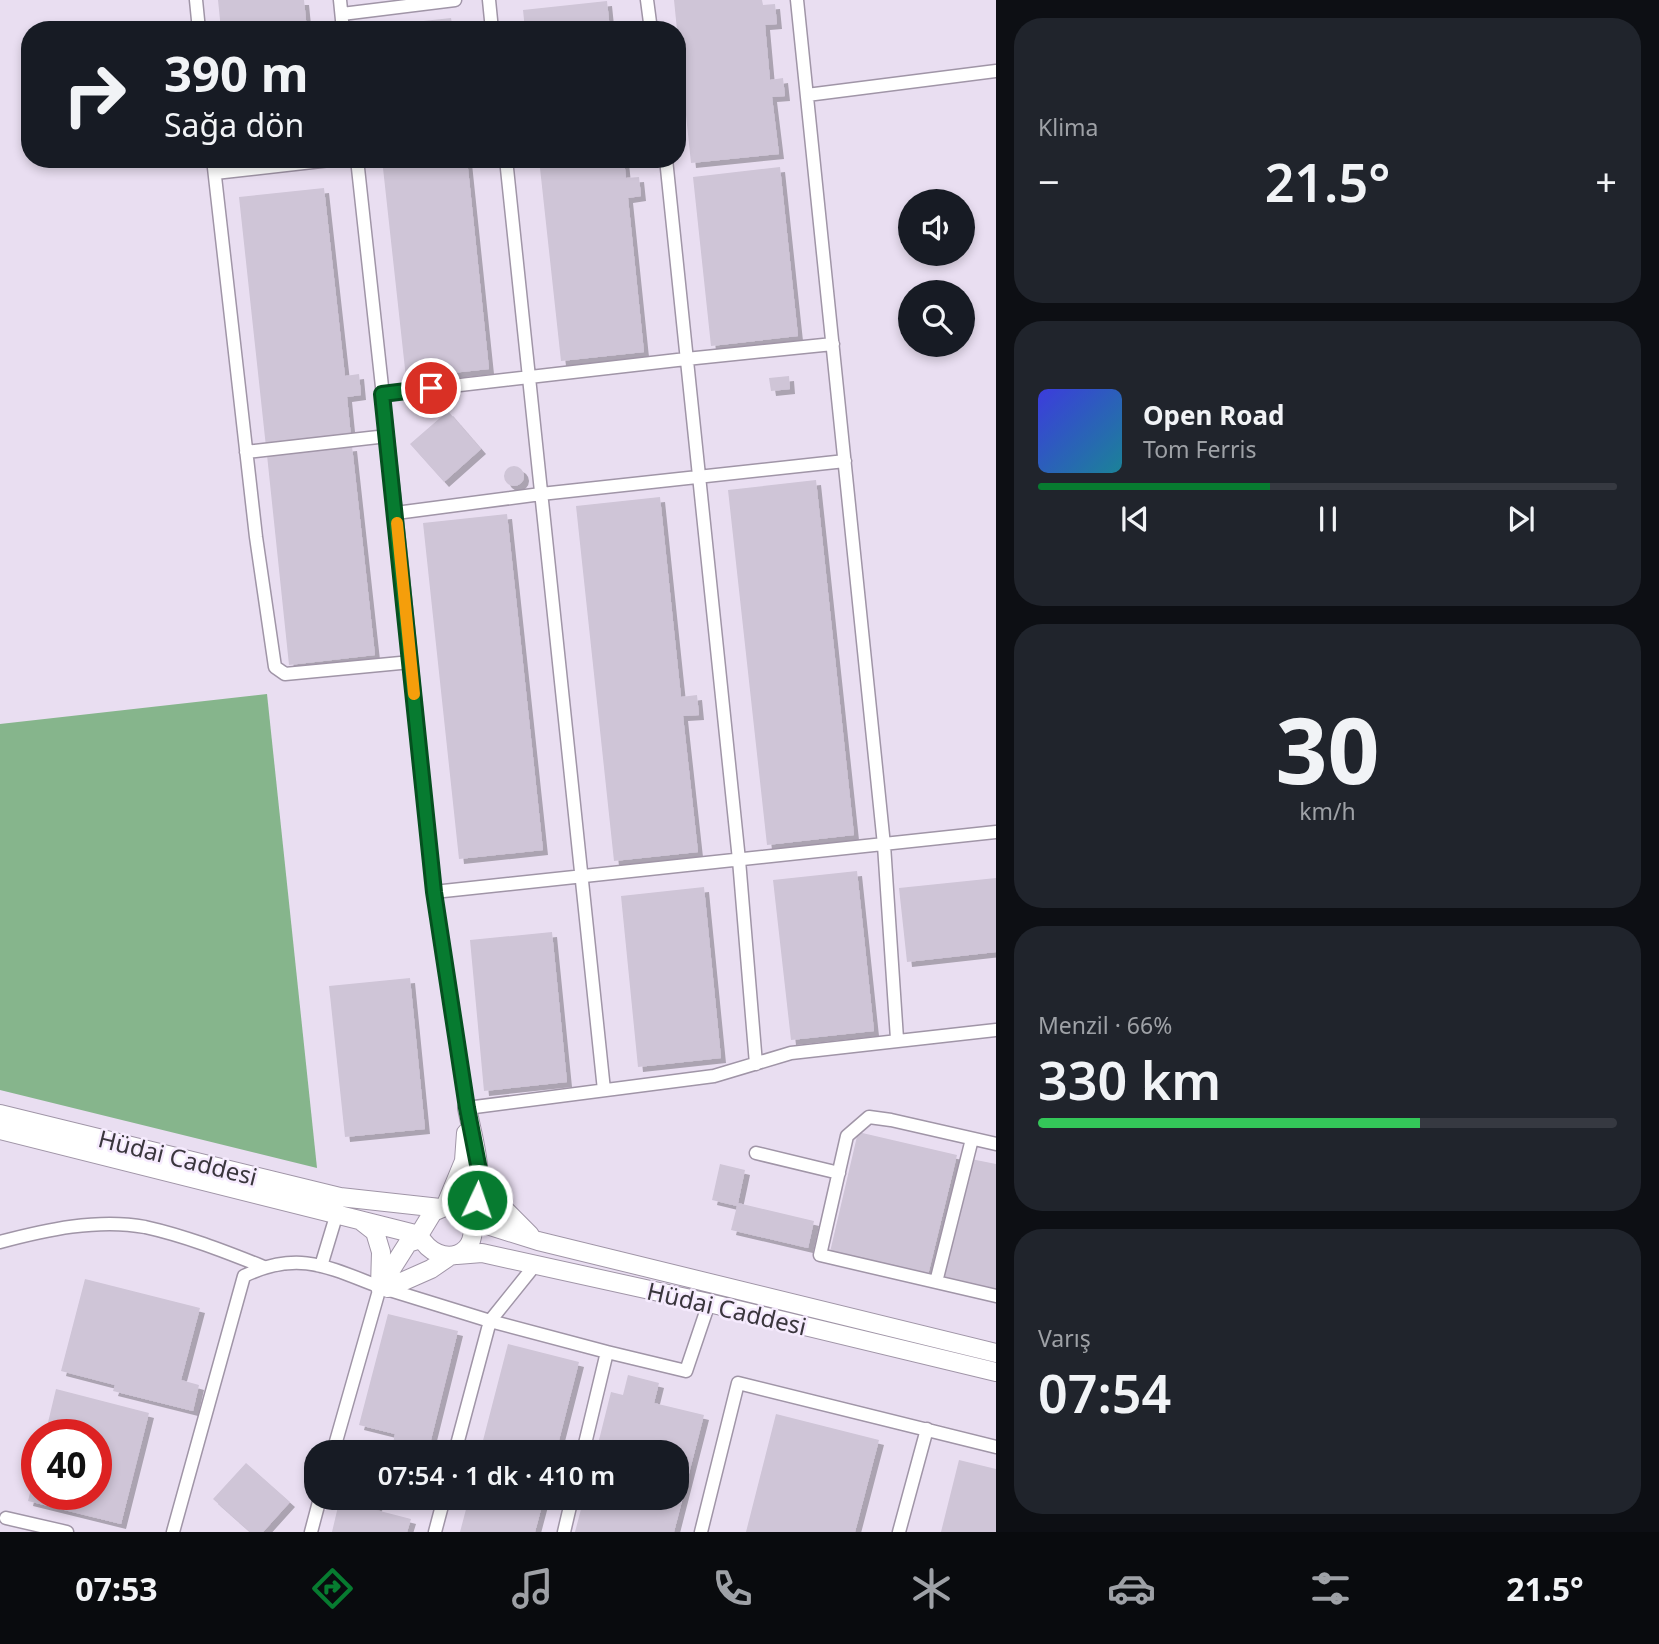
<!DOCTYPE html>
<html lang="tr">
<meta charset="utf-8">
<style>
body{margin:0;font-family:"Noto Sans",sans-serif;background:#20242c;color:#f1f3f6;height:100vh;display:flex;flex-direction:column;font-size:26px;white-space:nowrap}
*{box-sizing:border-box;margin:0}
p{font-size:23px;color:#9ea1a6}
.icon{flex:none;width:38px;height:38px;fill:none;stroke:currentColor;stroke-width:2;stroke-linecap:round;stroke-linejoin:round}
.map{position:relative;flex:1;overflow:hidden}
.drawer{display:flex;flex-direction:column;gap:18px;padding:18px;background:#0d0f14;width:663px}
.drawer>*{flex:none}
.guide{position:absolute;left:21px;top:21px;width:665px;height:147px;border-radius:28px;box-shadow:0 4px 10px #0003;background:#171b24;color:#f1f3f6;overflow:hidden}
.tools{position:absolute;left:898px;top:189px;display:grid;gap:14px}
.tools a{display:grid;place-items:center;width:77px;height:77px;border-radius:50%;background:#171b24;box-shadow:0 4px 10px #0003;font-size:35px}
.speed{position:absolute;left:21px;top:1419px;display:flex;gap:14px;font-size:35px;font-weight:700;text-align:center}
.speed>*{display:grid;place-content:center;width:91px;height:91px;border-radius:50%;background:#171b24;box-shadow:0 4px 10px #0003;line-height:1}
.speed .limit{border:10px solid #d22;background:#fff;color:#111}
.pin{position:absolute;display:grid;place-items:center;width:60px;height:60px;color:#fff;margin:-30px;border:4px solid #fff;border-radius:50%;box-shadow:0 2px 7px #0007}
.me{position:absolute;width:77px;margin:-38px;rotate:3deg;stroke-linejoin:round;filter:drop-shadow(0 0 5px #0008)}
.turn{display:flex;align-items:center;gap:24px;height:147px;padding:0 28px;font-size:32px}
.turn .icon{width:91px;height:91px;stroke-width:2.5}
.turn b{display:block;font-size:49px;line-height:60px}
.big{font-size:52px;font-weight:600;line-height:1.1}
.drawer .widget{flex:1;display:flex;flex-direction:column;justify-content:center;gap:10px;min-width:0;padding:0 24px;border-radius:28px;background:#20242c}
.drawer .dial{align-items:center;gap:0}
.dial b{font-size:91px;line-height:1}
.song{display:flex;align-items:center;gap:21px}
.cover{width:84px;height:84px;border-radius:10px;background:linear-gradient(135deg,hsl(240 70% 55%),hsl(190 70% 35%))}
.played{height:7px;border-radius:4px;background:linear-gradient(90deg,#077b30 40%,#363941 40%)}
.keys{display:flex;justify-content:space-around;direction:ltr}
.heat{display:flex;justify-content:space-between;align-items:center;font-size:38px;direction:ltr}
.charge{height:10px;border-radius:5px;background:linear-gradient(90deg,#34c759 66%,#363941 0)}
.trip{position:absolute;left:304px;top:1440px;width:385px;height:70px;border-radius:28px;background:#171b24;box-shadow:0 4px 10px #0003;font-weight:600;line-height:70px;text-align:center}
.tabs{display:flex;height:112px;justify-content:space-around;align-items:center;background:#090b0e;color:#9ea1a6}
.tabs .icon{width:49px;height:49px}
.tabs .selected{color:#077b30}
.tabs b{font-size:32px;color:#f1f3f6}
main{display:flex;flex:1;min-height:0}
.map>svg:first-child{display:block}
</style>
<main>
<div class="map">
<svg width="996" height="1532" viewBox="0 0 996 1532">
<defs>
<filter id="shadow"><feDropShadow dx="5" dy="5" stdDeviation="0" flood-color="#0004"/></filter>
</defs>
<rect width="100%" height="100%" fill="#e9def1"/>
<path fill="#86b58c" d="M267,694L317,1168L0,1090V724Z"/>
<path fill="#cfc5d7" filter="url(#shadow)" d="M218,0H304L307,30H221Z
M674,0H762L763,5L775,4L777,24L765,25L770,80L783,78L785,96L772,97L779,154L691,163L683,86L677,87V70H681Z
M607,1L610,30H525L523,10Z
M451,18L453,30H368V27Z
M382,159H467L489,369L406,378Z
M539,159H624L626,178L639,177L641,196L628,198L644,352L561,361Z
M780,167L798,336L711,346L693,177Z
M324,188L345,376L359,374L361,395L347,397L351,437L266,447L239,197Z
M789,376L790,389L771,391L769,378Z
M448,411L481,449L444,482L410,444Z
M352,446L375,655L289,665L267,455Z
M504 476a10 10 0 1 1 20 0a10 10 0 1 1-20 0Z
M816,480L854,835L767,845L728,490Z
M660,497L681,697L697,695L699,715L683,716L698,852L614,861L576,506Z
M507,514L543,850L459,859L423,523Z
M857,871L874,1031L791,1040L773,880Z
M996,878V952L907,962L899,888Z
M704,887L721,1058L638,1067L621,896Z
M552,932L567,1082L484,1091L470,940Z
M410,978L425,1129L345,1137L329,986Z
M858,1132L957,1155L928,1275L830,1252Z
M971,1159L996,1164V1291L942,1278Z
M720,1164L745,1170L738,1203L814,1221L808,1248L731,1230L737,1206L712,1200Z
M85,1279L200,1308L181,1380L199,1385L193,1411L113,1391L115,1385L61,1371Z
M388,1314L458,1331L428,1452H391L395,1434L359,1425Z
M508,1344L579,1362L556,1452H480Z
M628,1375L659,1383L654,1403L704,1415L674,1532H575L584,1498H677V1452H596L611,1392L623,1395Z
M56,1389L149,1413L121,1524L28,1501L36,1469L37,1494H96V1435H45Z
M776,1414L879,1440L855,1532H746Z
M959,1460L996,1469V1532H941Z
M246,1463L290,1502L263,1532H250L213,1499Z
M340,1498H379L376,1510L411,1519L407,1532H332Z
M469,1498H544L535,1532H460Z"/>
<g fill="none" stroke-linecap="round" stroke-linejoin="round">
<g stroke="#a095a7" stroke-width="15">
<path id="street" d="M196,0L199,30
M340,0L343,30
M489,0L492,30
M647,0L651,30
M797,0L884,845L897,1039
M342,14L455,0
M807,95L996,71
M213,159L256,537L275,667L285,674L411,662
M357,159L402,569L434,892L467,1108L714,1076L791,1053L996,1030
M506,159L604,1090
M666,159L739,860L756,1064
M215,173L339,159
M382,394L686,359L833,344
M246,452L387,436
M396,513L541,494L845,461
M434,892L996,832
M996,1144L891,1120L869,1117L847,1136L820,1255L996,1296
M756,1153L839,1173
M0,1242C45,1230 98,1218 145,1227C186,1236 226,1252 264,1267
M321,1266L337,1213
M936,1282L972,1139
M607,1352L686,1371L709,1303
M333,1452L380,1287L490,1321L607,1352L583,1452
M455,1452L490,1321L535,1265
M6,1518L67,1532
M173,1532L244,1276C298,1250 328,1267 380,1287
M311,1532L320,1498
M435,1532L444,1498
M564,1532L572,1498
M701,1532L738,1383L996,1447
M899,1532L927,1429"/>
</g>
<g stroke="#a095a7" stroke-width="20">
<path id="secondary" d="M467,1108C474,1144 488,1181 469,1214
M0,1114L340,1197L440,1208
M0,1130L419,1235
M480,1175L497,1202L530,1235
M447,1206L455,1207L469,1214C486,1256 439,1272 419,1235L433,1212Z
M445,1207L464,1161L466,1133
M471,1220L538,1241L996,1353
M361,1221L375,1232L381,1252L380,1287
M457,1255L482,1253L709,1303L996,1372
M380,1287L408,1243L421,1239
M388,1288L431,1269L450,1256"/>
</g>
<use href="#street" stroke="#fff" stroke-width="12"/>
<use href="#secondary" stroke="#fff" stroke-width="18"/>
</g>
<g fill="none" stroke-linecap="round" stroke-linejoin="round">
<g stroke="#05501f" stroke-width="18">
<path id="route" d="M431,388L382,394L434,892L467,1108L480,1175L477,1200"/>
</g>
<use href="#route" stroke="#077b30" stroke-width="12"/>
<path stroke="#f59e0b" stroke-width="12" d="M397,523L414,694"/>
</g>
<g text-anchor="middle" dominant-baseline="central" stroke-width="5" stroke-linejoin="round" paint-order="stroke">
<g font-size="24" fill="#3a363d" stroke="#f6ebfe">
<text transform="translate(178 1157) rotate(14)">Hüdai Caddesi</text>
<text transform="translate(727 1308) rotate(13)">Hüdai Caddesi</text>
</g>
</g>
</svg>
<div class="tools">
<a><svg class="icon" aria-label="sound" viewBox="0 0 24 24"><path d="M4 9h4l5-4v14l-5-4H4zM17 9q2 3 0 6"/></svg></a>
<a><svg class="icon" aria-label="search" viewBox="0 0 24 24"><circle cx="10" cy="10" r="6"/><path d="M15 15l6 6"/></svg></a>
</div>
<div class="speed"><div class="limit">40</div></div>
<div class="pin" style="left:431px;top:388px;background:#d93025"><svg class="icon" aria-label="arrive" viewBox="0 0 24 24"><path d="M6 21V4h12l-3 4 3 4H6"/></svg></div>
<svg class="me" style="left:477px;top:1200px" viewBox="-20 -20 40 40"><circle r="17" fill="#077b30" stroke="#fff" stroke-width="3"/><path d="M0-11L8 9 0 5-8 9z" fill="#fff"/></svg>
<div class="trip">07:54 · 1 dk · 410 m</div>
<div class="guide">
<div class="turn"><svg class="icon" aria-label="right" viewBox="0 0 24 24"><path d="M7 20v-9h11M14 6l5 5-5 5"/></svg><div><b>390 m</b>Sağa dön</div></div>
</div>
</div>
<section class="drawer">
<div class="widget"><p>Klima</p>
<div class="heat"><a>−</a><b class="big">21.5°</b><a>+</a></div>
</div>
<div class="widget">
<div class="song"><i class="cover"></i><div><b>Open Road</b><p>Tom Ferris</p></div></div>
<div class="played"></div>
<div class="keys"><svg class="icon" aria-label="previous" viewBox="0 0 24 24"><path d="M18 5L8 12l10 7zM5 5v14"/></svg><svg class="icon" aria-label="pause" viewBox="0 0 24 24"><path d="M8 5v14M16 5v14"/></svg><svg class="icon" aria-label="next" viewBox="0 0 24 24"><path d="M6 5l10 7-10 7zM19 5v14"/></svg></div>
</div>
<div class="widget dial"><b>30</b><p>km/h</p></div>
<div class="widget"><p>Menzil · 66%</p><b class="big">330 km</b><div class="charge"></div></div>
<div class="widget"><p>Varış</p><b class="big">07:54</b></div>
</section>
</main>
<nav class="tabs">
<b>07:53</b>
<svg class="icon selected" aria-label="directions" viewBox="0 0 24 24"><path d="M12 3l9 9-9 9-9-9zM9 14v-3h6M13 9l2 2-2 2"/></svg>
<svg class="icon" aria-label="music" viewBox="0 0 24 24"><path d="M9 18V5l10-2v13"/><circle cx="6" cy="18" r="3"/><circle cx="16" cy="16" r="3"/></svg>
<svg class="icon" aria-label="phone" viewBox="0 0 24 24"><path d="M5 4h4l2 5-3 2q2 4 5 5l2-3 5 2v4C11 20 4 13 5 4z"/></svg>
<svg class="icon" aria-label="climate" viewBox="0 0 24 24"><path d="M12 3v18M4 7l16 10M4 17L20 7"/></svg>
<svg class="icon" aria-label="car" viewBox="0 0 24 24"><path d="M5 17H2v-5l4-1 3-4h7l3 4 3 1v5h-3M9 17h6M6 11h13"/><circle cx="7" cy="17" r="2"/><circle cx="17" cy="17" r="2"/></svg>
<svg class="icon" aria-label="filters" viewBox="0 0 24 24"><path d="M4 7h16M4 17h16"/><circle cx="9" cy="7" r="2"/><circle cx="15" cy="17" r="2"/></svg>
<b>21.5°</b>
</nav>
